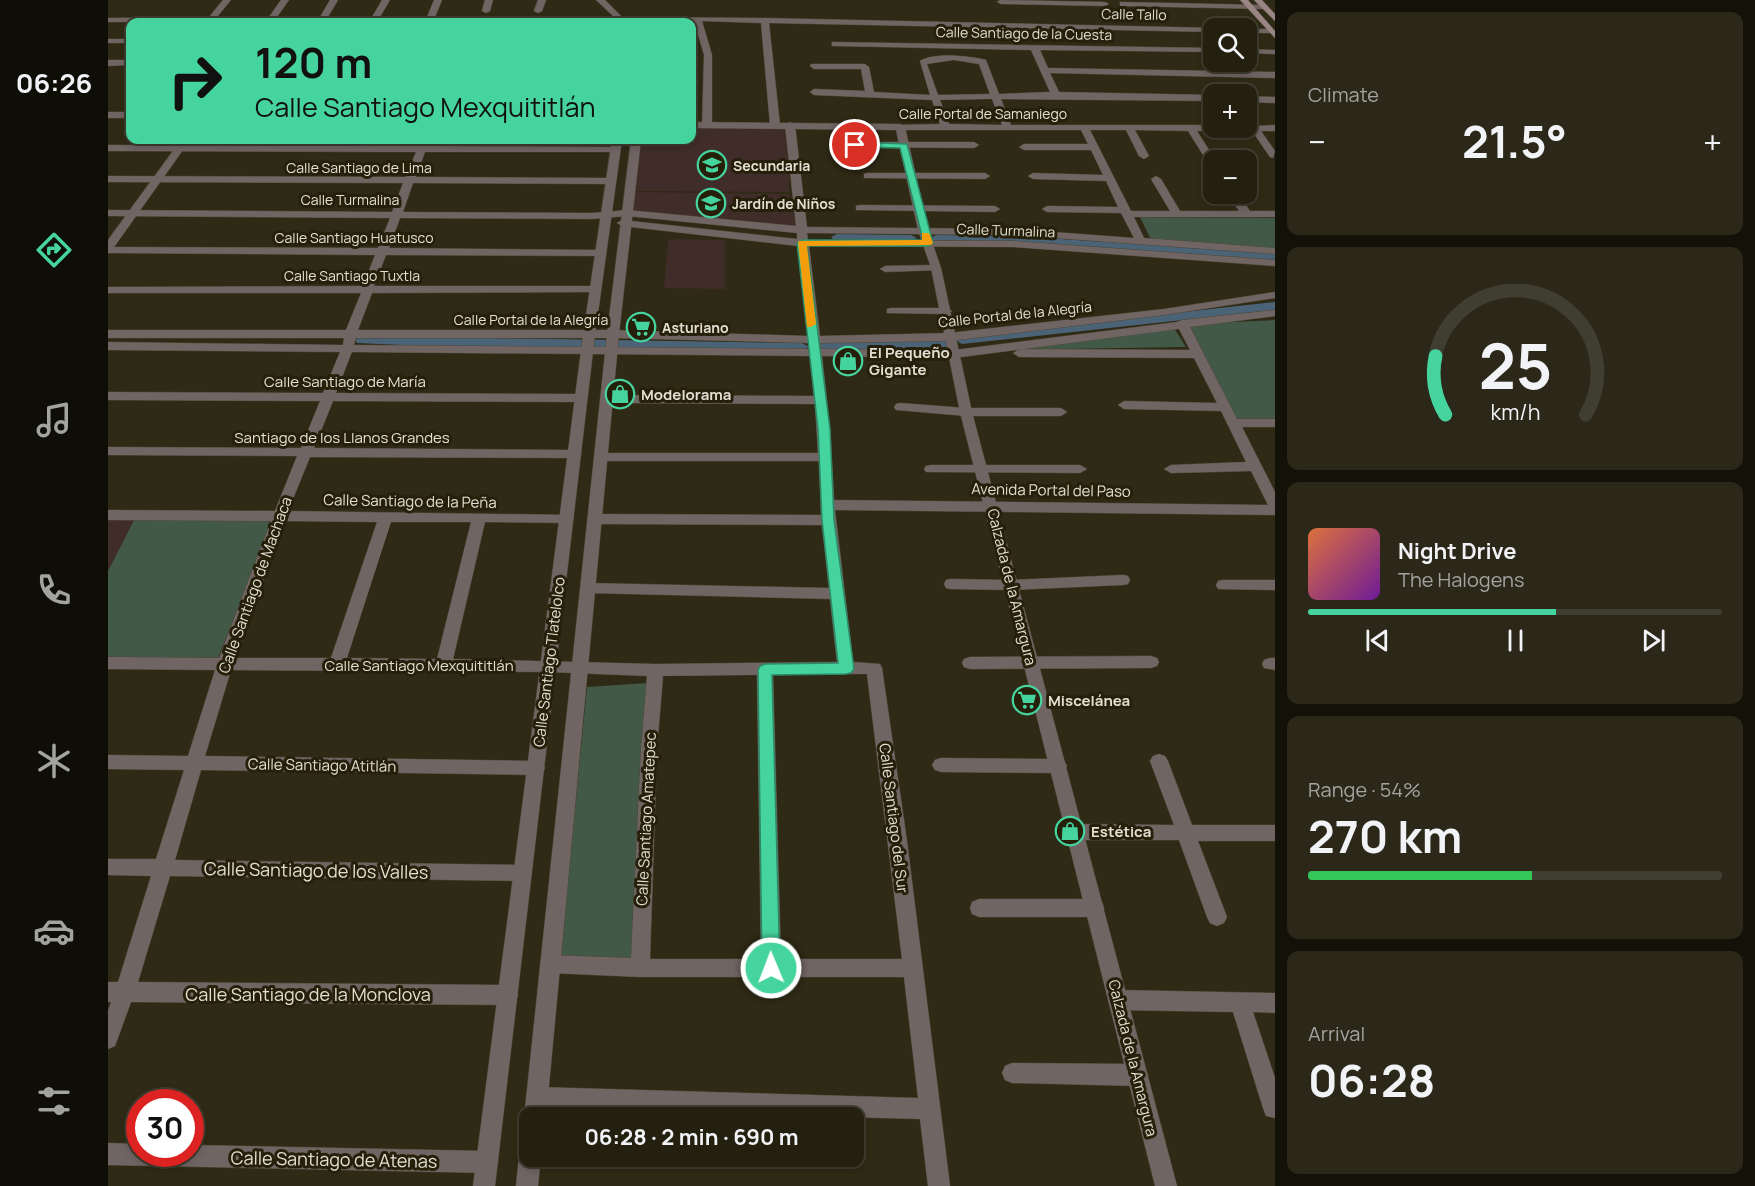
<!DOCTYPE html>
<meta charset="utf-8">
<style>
body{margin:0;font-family:Manrope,sans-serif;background:#2b2819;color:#f1f3f6;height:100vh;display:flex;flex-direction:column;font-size:22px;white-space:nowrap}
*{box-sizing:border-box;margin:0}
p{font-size:20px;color:#a3a39f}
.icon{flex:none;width:33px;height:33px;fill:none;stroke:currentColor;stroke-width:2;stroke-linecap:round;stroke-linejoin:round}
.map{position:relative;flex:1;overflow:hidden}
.sheet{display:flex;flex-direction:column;gap:12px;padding:12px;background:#131209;width:480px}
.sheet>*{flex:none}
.top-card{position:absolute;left:18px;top:18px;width:570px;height:126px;border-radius:12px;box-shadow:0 3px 9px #0003,0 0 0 2px #403e30;background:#45d49e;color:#111;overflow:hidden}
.controls{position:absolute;left:1095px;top:18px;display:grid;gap:12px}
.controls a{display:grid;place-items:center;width:54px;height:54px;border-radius:12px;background:#232010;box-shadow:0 3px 9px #0003,0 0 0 2px #403e30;font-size:30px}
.speed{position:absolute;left:18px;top:1089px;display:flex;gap:12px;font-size:30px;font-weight:700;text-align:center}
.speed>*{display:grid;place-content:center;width:78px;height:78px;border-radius:50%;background:#232010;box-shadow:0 3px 9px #0003,0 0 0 2px #403e30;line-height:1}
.speed .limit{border:9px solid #d22;background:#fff;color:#111}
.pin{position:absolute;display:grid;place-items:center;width:51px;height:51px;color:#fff;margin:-26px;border:3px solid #fff;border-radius:50%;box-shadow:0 2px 6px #0007}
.me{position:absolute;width:66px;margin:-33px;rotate:359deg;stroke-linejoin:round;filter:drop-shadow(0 0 4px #0008)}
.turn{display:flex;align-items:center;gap:21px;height:126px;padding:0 30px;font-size:27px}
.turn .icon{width:78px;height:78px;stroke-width:2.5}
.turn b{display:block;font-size:42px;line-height:51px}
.big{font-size:45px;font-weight:700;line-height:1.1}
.sheet .card{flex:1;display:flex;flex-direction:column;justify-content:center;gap:9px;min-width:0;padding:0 21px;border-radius:12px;background:#2b2819}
.sheet .dial{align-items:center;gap:0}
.dial svg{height:156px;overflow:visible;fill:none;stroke:#403e30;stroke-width:7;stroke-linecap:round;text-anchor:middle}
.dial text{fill:#f1f3f6;stroke:none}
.song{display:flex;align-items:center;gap:18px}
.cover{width:72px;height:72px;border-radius:9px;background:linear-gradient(135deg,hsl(20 70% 55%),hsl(280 70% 35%))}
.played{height:6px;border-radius:3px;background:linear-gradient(90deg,#45d49e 60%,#403e30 60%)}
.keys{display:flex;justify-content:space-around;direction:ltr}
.heat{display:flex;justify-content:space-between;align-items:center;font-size:33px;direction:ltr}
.charge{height:9px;border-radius:4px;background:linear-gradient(90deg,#34c759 54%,#403e30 0)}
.trip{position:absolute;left:411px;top:1107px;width:345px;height:60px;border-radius:12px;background:#232010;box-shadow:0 3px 9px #0003,0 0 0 2px #403e30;font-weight:700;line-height:60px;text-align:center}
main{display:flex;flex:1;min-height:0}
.menu{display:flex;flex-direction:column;width:108px;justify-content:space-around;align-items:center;background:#0e0d06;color:#a3a39f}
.menu .icon{width:42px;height:42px}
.menu .selected{color:#45d49e}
.menu b{font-size:27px;color:#f1f3f6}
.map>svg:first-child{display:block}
</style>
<main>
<nav class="menu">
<b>06:26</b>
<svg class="icon selected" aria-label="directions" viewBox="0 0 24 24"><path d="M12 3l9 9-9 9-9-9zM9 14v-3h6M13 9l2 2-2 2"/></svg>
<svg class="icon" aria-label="music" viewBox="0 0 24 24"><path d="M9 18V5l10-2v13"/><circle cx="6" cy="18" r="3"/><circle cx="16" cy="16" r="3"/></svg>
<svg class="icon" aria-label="phone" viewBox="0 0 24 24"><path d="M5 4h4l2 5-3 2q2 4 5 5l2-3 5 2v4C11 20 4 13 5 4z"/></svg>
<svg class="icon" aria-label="climate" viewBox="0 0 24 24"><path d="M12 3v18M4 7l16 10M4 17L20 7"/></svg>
<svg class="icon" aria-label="car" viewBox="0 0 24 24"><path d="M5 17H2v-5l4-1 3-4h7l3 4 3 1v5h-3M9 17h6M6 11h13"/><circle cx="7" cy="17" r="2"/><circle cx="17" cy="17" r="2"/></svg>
<svg class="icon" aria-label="filters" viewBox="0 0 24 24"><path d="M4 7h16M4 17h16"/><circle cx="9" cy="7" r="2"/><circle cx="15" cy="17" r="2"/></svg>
</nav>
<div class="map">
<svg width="1167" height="1186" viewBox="0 0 1167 1186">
<rect width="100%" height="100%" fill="#2f2a15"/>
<path fill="#402c28" d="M584,127H678L681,139V192L525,191L532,140H584Z
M527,192L681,194L688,226L522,211Z
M560,239L617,240V289L556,288Z
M0,520H26L0,571Z"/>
<path fill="#435948" d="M1032,217L1167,218V248L1043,240Z
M1167,320V424L1130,423L1078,324Z
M1066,328L1078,347L893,350Z
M26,520L165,521L110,658L0,659V571Z
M540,683L530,966L452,958L479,687Z"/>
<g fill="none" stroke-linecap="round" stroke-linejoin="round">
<path fill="#4b6377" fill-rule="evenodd" d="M729,234L803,235L809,238L803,241L725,239L723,237Z
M828,235L902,236L1167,252V260L902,242L824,240L822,238Z
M1167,302V310L854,344L847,340L854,336Z
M254,336L694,343L701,347L694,351L338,347L249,343L247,340Z
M839,340L846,344L844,347L710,351L703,347L710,343Z"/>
<g stroke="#4c4733" stroke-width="1">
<path id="minor" d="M115,0H123L109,17H161L173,0H181L169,17H212L222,0H230L220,17H264L274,0H282L272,17H319L326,0H334L327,17H506L488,0H497L514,17L657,18L1109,28H1106V32L661,23L672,125L667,128L662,125L653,23L594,21L604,55V125L599,128L594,125L596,55L586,21L0,22V18L101,17Z
M377,0H385L382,11L378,13L374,11Z
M430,0H438L434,11L430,13L426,11Z
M892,0L997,2L1001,4L997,6L893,4L889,2Z
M1015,2L1156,5L1160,7L1156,9L1012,6V2Z
M1138,29H1163L1167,31L1163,33H1138Z
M0,39H22V43H0Z
M724,42L1106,48V52L932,50L940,68L1167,72V78L942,73L951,92L1106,95V101L893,99L903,125H1106V128L1167,125V131H1153L1167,151L1165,158L1162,157L1144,131H1089L1105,156L1100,159L1097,158L1080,131L1027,130L1041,156L1036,159L1031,156L1018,130H982L1023,211H1062L1043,179L1048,176L1053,179L1072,211H1131L1120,194H1130L1142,211H1167V217H1026L1036,238L1167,248V254L904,235L699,233L700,240L905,241L1167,260V266L905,247L701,246L712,336L841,333L1056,309L1167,292V298L1056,315L841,341L712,343L713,349L846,350L1069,322L1074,320L1167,310V316L1082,327L1129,419H1167V427H1134L1167,492V515L727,510L745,662L772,664L774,668L799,841L842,1186H820L812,1119L429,1109L421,1106L418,1098L421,1090L429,1087L810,1098L796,977H532L442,973L435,971L432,964L435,957L442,955L523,958L533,749L539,676L441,672L123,670L97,756L428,761L434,763L437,768L434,773L428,775L93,770L67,860L415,865L422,867L424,873L422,879L415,881L62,876L30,982L400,985L407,988L410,995L407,1002L400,1005L23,1002L7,1046L0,1049V1011L3,1002H0V982H10L43,876L0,875V859H48L76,770L0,769V755L80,756L107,670L0,669V657L111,658L163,521L0,520V510L167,511L189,456L0,455V447L193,448L212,401L0,400V392L215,393L232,352L0,350V342L235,345L236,338H0V330H238L253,293H0V287L255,286L267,255L0,253V247L270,248L282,218L0,216V210L284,212L295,183L0,182V176L298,177L308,152L0,151V145L310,146L313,140H321L319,146L506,147L509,148V152H317L308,177L502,178L507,181L502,184L305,183L295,212L484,213L519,210L688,226L677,125L682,122L687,125L699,227L904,229L1026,238L1013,213L939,212L934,209L939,206L1010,207L998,181L925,179L920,176L925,173L995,175L983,150H916L911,147L916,144H980L973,130H792L789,129V125L832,124L824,100L706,95L702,92L706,89L757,91L753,69H706L702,66L703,64H757L761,67L766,92L822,95L812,61C826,52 862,56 878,60L891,94L942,92L923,50L727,46H724ZM846,60L871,64L882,94L830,95L819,64ZM884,99L894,125L841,124L832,100ZM519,216L689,233V239L514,220L509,223L514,226L690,246L700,336L505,330H250L264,293L487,292L493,289L487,286H266L278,255L492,256L497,253L492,250L281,248L292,218L484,219ZM1071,329L1082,350L911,349L905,353L911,357L1086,358L1109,403L1016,401L1010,405L1016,409L1113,411L1138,462L1063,465L1056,469L1063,473L1143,471L1160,505L726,500L722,429L714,356L846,358ZM248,338H505L700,343L701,349L246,345ZM244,352L702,356L706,396L500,395L494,399L500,403L707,404L710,453H494L487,457L494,461H711L713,515L487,514L480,519L487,524L714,525L721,588L480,583L475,584L473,588L475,592L480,593L722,599L729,662L548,664L345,659L377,522L459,523L466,518L464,515L180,511L202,457L467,458L474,454L467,450L206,448L225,401L474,402L480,398L474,394L228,393ZM177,521L269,522L223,658H127ZM283,522H363L329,659L239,658ZM759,674L794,959H673L665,675ZM649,675L653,959H542L549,749L555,676Z
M1138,49L1167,50V54L1138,53Z
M0,60H22V65L0,66Z
M1138,96L1167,97V103L1138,102Z
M747,142H866L871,145L866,148L744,147V143Z
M759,173H877L882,176L877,179L756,178V174Z
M752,205L887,206L892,209L887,212L748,210V206Z
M828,265L832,266V270L777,272L772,269L777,266Z
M783,308H838L844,311L838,314L779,313V309Z
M792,403L858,408H953L959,412L953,416H858L788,410L786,407L788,404Z
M823,465H972L979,469L972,473L818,472L816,469L818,466Z
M1015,575L1020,576L1022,580L1020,584L1015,585L903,590L843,589L838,588L836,584L838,580L843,579L903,580Z
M1115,580H1167V590L1110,589L1108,585L1110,581Z
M1043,656L1049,658L1051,662L1049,666L1043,668L862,669L856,667L854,663L856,659L862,657Z
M1162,658H1167V670L1156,668L1154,664L1156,660Z
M1051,754L1057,756L1060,761L1084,825H1167V841H1090L1119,917L1116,923L1109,926L1102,923L1099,917L1071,840H967L961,838L958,832L961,826L967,824L1066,825L1042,761L1045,756Z
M833,758L950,759L956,761L959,766L956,771L950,773L833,772L827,770L824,765L827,760Z
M871,899H987L994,902L996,908L994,914L987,917H871L864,914L862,908L864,902Z
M1010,990L1167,993V1013L1145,1012L1167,1078V1118L1158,1116L1155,1108L1125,1012L1010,1010L1003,1007L1000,1000L1003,993Z
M904,1063L1029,1064L1036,1068L1040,1075L1036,1082L1029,1086L904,1083L897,1080L894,1073L897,1066Z
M0,1143L32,1144V1154H82V1145L379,1151L387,1154L390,1162L387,1170L379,1173L0,1165Z"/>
</g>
<g stroke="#4c4733" stroke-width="1">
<path id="tertiary" d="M0,112H22V118H0Z
M584,122L792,124L797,127L820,230L833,268L864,412L1069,1186H1047L852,412L823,268L810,230L788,130L584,128Z
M73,140H82L4,250L0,251V240Z
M504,140H514L487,335L387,1186H365L475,335Z
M523,140H533L511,334L438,1118H422V1126L416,1118L499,334Z
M422,1145V1156H433L430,1186H408L411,1156L414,1148Z"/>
</g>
<g stroke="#4c4733" stroke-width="1">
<path id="secondary" d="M1132,0H1140L1167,31V38Z
M1146,0H1154L1167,14V21Z"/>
</g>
<use href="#minor" fill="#716564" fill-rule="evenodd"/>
<use href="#tertiary" fill="#716564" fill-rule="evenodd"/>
<use href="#secondary" fill="#998584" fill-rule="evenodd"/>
</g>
<path fill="#45d49e" stroke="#2d8a67" stroke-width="1.5" d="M747,142L799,144L825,243L820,246H699L722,429L726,520L746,669L743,673L738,674L664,675L672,968L669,974L663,977L657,974L654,968L650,670L652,666L657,664L730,663L714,520L710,429L689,243L694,240H815L792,148L744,147L743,145Z"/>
<path fill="#f59e0b" d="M814,233H821L825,243L823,245L699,246L708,324L703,327H699L690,241L814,240Z"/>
<defs>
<g id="school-ring" transform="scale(1.5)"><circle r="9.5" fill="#26200b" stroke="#45d49e" stroke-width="1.5"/><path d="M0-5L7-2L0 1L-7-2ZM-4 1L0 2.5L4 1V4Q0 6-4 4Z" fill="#45d49e"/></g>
<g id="supermarket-ring" transform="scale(1.5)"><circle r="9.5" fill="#26200b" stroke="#45d49e" stroke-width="1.5"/><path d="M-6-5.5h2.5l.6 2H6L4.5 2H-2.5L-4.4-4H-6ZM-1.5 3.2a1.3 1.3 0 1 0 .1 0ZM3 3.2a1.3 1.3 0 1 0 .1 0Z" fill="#45d49e"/></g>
<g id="shop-ring" transform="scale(1.5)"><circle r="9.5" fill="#26200b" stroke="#45d49e" stroke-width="1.5"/><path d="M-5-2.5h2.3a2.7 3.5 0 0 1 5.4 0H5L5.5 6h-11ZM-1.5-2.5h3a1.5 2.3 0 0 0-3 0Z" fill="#45d49e"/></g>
</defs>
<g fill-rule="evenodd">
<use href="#school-ring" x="604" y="165"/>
<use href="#school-ring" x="603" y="203"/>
<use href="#supermarket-ring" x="533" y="327"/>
<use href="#shop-ring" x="740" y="361"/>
<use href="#shop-ring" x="512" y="394"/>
<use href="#supermarket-ring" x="919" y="700"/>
<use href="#shop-ring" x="962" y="831"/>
</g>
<g text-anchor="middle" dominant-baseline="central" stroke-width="6" stroke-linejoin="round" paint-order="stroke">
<g font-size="14" fill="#e2dfd2" stroke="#26200b">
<text transform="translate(1026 14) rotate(1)">Calle Tallo</text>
<text transform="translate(916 33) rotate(1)">Calle Santiago de la Cuesta</text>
<text x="875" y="113">Calle Portal de Samaniego</text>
<text x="251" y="167">Calle Santiago de Lima</text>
<text x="242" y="199">Calle Turmalina</text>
<text transform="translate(898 230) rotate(2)">Calle Turmalina</text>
<text x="246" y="237">Calle Santiago Huatusco</text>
<text x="244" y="275">Calle Santiago Tuxtla</text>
<text transform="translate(907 314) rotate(-6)">Calle Portal de la Alegría</text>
<text x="423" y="319">Calle Portal de la Alegría</text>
</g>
<g font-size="14" font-weight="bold" fill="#e2dfd2" stroke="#26200b" text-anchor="start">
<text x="625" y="165">Secundaria</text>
<text x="624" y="203">Jardín de Niños</text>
<text x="554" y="327">Asturiano</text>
</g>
<g font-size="15" font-weight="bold" fill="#e2dfd2" stroke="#26200b" text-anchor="start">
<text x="761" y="352">El Pequeño<tspan x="761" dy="17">Gigante</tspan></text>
<text x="533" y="394">Modelorama</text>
<text x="940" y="700">Miscelánea</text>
<text x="983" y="831">Estética</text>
</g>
<g font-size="15" fill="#e2dfd2" stroke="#26200b">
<text x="237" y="381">Calle Santiago de María</text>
<text x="234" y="437">Santiago de los Llanos Grandes</text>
<text transform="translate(943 490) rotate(1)">Avenida Portal del Paso</text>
<text transform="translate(302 501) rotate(1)">Calle Santiago de la Peña</text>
<text transform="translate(147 585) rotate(-70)">Calle Santiago de Machaca</text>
<text transform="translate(904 587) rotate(76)">Calzada de la Amargura</text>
<text transform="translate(441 662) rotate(-83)">Calle Santiago Tlatelolco</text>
<text x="311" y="665">Calle Santiago Mexquititlán</text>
<text transform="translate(214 765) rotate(1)">Calle Santiago Atitlán</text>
<text transform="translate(786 818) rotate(83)">Calle Santiago del Sur</text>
<text transform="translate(538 819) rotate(-87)">Calle Santiago Amatepec</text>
<text transform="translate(1025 1058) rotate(76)">Calzada de la Amargura</text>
</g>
<g font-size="18" fill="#e2dfd2" stroke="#26200b">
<text transform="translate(208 870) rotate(1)">Calle Santiago de los Valles</text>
<text x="200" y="994">Calle Santiago de la Monclova</text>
<text transform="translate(226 1159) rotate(1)">Calle Santiago de Atenas</text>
</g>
</g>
</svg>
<div class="controls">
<a><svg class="icon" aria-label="search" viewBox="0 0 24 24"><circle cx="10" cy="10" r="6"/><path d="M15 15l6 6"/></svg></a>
<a>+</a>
<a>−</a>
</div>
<div class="speed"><div class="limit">30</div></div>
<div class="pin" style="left:747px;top:145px;background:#d93025"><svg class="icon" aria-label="arrive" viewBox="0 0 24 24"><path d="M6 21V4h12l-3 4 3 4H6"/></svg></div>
<svg class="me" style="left:663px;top:968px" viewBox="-20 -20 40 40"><circle r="17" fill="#45d49e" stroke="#fff" stroke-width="3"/><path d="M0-11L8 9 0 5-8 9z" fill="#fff"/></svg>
<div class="trip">06:28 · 2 min · 690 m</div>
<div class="top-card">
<div class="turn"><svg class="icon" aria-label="right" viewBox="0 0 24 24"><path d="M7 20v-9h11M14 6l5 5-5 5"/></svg><div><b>120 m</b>Calle Santiago Mexquititlán</div></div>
</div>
</div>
<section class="sheet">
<div class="card"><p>Climate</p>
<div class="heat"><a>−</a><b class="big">21.5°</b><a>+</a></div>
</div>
<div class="card dial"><svg viewBox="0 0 100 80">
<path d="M14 69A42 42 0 1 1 86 69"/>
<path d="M14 69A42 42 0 0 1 9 39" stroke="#45d49e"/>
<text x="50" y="56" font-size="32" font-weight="700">25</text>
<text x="50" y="72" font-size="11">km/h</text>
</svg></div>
<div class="card">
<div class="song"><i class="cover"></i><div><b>Night Drive</b><p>The Halogens</p></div></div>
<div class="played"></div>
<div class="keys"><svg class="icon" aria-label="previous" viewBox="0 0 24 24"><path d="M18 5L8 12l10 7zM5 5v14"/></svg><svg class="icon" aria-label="pause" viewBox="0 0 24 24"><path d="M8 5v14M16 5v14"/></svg><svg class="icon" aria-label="next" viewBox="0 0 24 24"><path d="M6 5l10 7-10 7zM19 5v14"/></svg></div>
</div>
<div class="card"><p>Range · 54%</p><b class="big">270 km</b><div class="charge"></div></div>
<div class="card"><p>Arrival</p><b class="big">06:28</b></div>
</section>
</main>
